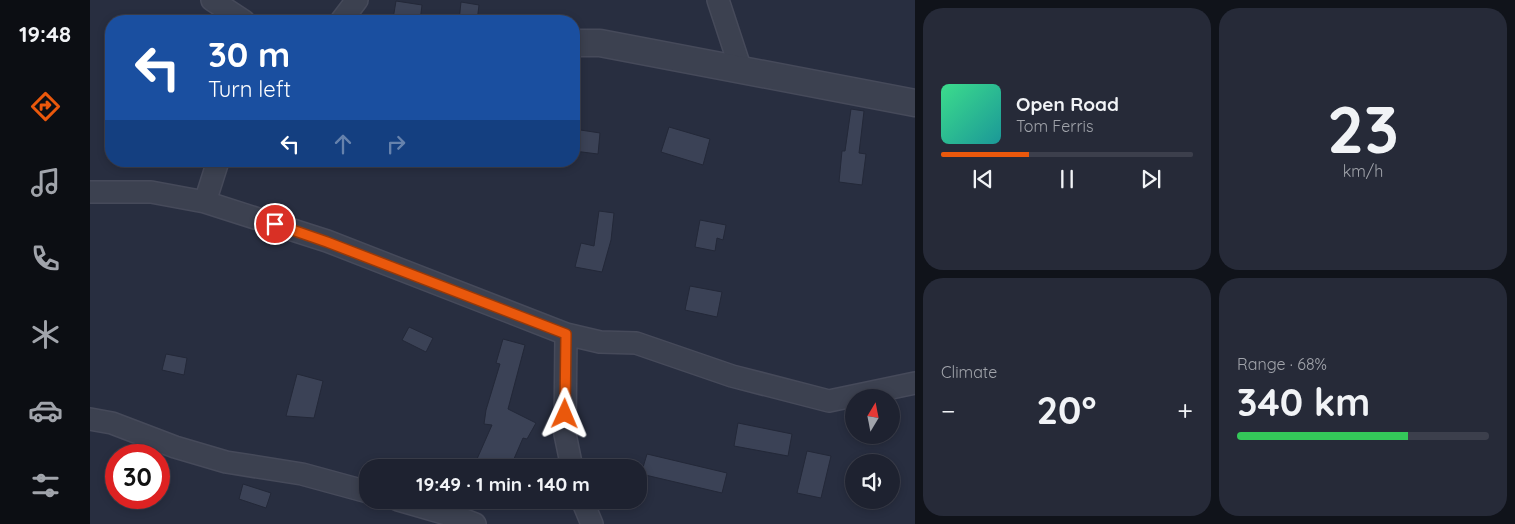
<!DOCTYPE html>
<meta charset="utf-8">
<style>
body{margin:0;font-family:Quicksand,sans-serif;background:#262a38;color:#f1f3f6;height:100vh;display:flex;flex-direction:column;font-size:19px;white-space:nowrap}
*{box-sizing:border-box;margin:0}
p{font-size:16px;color:#a1a4ab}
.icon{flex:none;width:28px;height:28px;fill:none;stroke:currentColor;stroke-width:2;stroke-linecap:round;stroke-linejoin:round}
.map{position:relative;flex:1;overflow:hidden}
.details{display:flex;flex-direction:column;gap:8px;padding:8px;background:#10131a;width:600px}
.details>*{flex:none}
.hud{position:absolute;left:15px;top:15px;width:475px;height:152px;border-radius:20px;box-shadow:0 2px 8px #0003,0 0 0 1px #3c3f4c;background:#1a4fa0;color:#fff;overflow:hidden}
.needle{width:32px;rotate:10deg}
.buttons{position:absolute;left:755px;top:389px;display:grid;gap:10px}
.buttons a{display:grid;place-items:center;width:55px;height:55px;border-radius:50%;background:#1e2230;box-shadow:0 2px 8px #0003,0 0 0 1px #3c3f4c;font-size:25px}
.speed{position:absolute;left:15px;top:444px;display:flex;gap:10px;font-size:25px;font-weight:700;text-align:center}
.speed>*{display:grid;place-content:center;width:65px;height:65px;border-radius:50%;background:#1e2230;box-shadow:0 2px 8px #0003,0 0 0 1px #3c3f4c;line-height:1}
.speed .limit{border:8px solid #d22;background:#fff;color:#111}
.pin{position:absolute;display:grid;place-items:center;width:42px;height:42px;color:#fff;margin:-21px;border:2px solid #fff;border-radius:50%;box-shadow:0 1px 5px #0007}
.me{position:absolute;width:55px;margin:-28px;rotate:1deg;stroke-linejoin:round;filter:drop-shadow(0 0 4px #0008)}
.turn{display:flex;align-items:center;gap:18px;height:105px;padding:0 20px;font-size:22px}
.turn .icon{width:65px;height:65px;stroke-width:2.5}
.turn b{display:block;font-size:35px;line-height:42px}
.lanes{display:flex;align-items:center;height:48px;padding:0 20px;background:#0003;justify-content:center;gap:25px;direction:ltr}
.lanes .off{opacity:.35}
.big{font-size:38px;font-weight:700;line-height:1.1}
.details .widget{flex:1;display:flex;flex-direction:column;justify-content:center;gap:8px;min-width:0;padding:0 18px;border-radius:20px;background:#262a38}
.details .dial{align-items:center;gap:0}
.dial b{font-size:65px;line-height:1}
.song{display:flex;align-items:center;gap:15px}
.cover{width:60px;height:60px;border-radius:8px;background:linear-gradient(135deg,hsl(150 70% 55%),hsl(180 70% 35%))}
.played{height:5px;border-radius:2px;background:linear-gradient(90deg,#ea580c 35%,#3c3f4c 35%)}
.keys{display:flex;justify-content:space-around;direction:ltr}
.heat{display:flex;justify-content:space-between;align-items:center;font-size:28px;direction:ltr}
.charge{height:8px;border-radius:4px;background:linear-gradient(90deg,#34c759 68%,#3c3f4c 0)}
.details .tiles{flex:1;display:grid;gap:8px;grid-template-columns:repeat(2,1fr)}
.trip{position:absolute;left:269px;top:459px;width:288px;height:50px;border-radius:20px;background:#1e2230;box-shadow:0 2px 8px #0003,0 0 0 1px #3c3f4c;font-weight:700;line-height:50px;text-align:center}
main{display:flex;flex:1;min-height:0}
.tab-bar{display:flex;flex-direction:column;width:90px;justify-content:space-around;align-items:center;background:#0c0e13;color:#a1a4ab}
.tab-bar .icon{width:35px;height:35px}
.tab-bar .on{color:#ea580c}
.tab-bar b{font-size:22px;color:#f1f3f6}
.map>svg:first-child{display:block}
</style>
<main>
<nav class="tab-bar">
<b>19:48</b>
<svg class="icon on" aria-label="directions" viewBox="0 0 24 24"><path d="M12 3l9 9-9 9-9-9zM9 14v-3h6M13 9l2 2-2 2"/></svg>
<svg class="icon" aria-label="music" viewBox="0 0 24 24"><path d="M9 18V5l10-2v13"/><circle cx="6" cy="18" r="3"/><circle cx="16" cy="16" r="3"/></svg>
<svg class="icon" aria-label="phone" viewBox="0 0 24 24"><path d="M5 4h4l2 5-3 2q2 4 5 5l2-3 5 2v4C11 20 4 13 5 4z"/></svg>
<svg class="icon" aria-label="climate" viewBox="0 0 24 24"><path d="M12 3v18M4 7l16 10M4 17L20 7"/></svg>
<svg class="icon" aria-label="car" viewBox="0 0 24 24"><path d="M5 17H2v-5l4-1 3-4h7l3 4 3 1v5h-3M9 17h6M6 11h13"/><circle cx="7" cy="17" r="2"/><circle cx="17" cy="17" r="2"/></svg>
<svg class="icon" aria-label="filters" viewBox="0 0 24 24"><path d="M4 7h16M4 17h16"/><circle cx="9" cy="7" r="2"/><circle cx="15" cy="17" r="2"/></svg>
</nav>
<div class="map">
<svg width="825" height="524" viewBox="0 0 825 524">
<rect width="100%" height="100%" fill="#282e40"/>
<path fill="#3b4256" stroke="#232838" d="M306,1L332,5L330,21L303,19Z
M371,2L389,5L387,21H369Z
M761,109L774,111L769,153L776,154L772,185L749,182L752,151H755Z
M579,127L620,139L613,165L571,152Z
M484,129L510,133L508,154L484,151Z
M509,211L524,213L521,240L512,272L485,267L491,243L504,246Z
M610,220L636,225L633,240L627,238L625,251L605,247Z
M600,286L632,292L627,317L595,310Z
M319,327L343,338L336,352L312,340Z
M413,339L435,345L418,409L446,423L437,439L433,438L420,468H405L387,459L402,425L394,424L396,410L410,364L406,363Z
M76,354L97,358L94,375L72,370Z
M207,374L233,381L224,418L196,416Z
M648,423L702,434L698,456L644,446Z
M717,451L741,456L731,498L707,493Z
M557,454L637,473L632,493L551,474Z
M153,484L181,493L176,508L149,499Z"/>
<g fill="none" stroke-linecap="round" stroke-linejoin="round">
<g stroke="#464a5a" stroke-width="24">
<path id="minor" d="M122,0L154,21
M628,0L651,70
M251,21L267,0
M0,192H61L115,202L237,241L476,334L510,342L546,343L642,376L739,401L825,383
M115,202L128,161
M476,334L475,434L482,468
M0,419L22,423L85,447L136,462L212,474L278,492
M308,500L367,517L385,524
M492,500L502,524"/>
</g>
<g stroke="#464a5a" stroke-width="29">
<path id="tertiary" d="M484,43H510L825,103"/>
</g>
<use href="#minor" stroke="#3c4150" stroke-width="21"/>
<use href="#tertiary" stroke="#3c4150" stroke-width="26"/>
</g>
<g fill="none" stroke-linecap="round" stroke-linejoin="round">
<g stroke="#983908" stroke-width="12">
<path id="route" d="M185,224L237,242L476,334L475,414"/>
</g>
<use href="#route" stroke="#ea580c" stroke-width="9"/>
</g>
</svg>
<div class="buttons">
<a><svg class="needle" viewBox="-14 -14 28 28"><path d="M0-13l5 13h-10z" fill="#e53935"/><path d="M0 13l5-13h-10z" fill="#a1a4ab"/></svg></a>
<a><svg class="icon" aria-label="sound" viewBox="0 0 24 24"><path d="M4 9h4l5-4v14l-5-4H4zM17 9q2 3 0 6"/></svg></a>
</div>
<div class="speed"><div class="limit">30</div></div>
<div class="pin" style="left:185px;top:224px;background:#d93025"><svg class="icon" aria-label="arrive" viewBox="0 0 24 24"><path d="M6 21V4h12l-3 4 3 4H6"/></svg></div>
<svg class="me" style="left:475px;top:414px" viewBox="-20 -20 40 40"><path d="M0-17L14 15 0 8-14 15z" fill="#ea580c" stroke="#fff" stroke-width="4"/></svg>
<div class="trip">19:49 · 1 min · 140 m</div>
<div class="hud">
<div class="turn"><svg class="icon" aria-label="left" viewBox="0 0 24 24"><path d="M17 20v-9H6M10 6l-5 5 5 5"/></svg><div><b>30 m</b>Turn left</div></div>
<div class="lanes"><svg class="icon" aria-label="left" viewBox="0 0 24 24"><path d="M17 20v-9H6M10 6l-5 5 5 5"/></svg><svg class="icon off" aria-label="ahead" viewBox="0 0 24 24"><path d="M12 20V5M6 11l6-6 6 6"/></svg><svg class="icon off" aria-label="right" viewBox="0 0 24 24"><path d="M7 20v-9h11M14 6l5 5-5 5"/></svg></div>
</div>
</div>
<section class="details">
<div class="tiles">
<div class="widget">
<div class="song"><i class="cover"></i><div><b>Open Road</b><p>Tom Ferris</p></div></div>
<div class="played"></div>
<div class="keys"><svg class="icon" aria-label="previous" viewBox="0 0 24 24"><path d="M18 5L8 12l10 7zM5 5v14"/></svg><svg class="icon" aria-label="pause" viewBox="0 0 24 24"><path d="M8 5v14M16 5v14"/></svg><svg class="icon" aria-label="next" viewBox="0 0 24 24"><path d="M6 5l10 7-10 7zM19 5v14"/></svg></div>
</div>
<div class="widget dial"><b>23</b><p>km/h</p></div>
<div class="widget"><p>Climate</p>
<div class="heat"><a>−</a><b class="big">20°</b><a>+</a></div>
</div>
<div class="widget"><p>Range · 68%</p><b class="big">340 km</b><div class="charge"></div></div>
</div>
</section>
</main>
